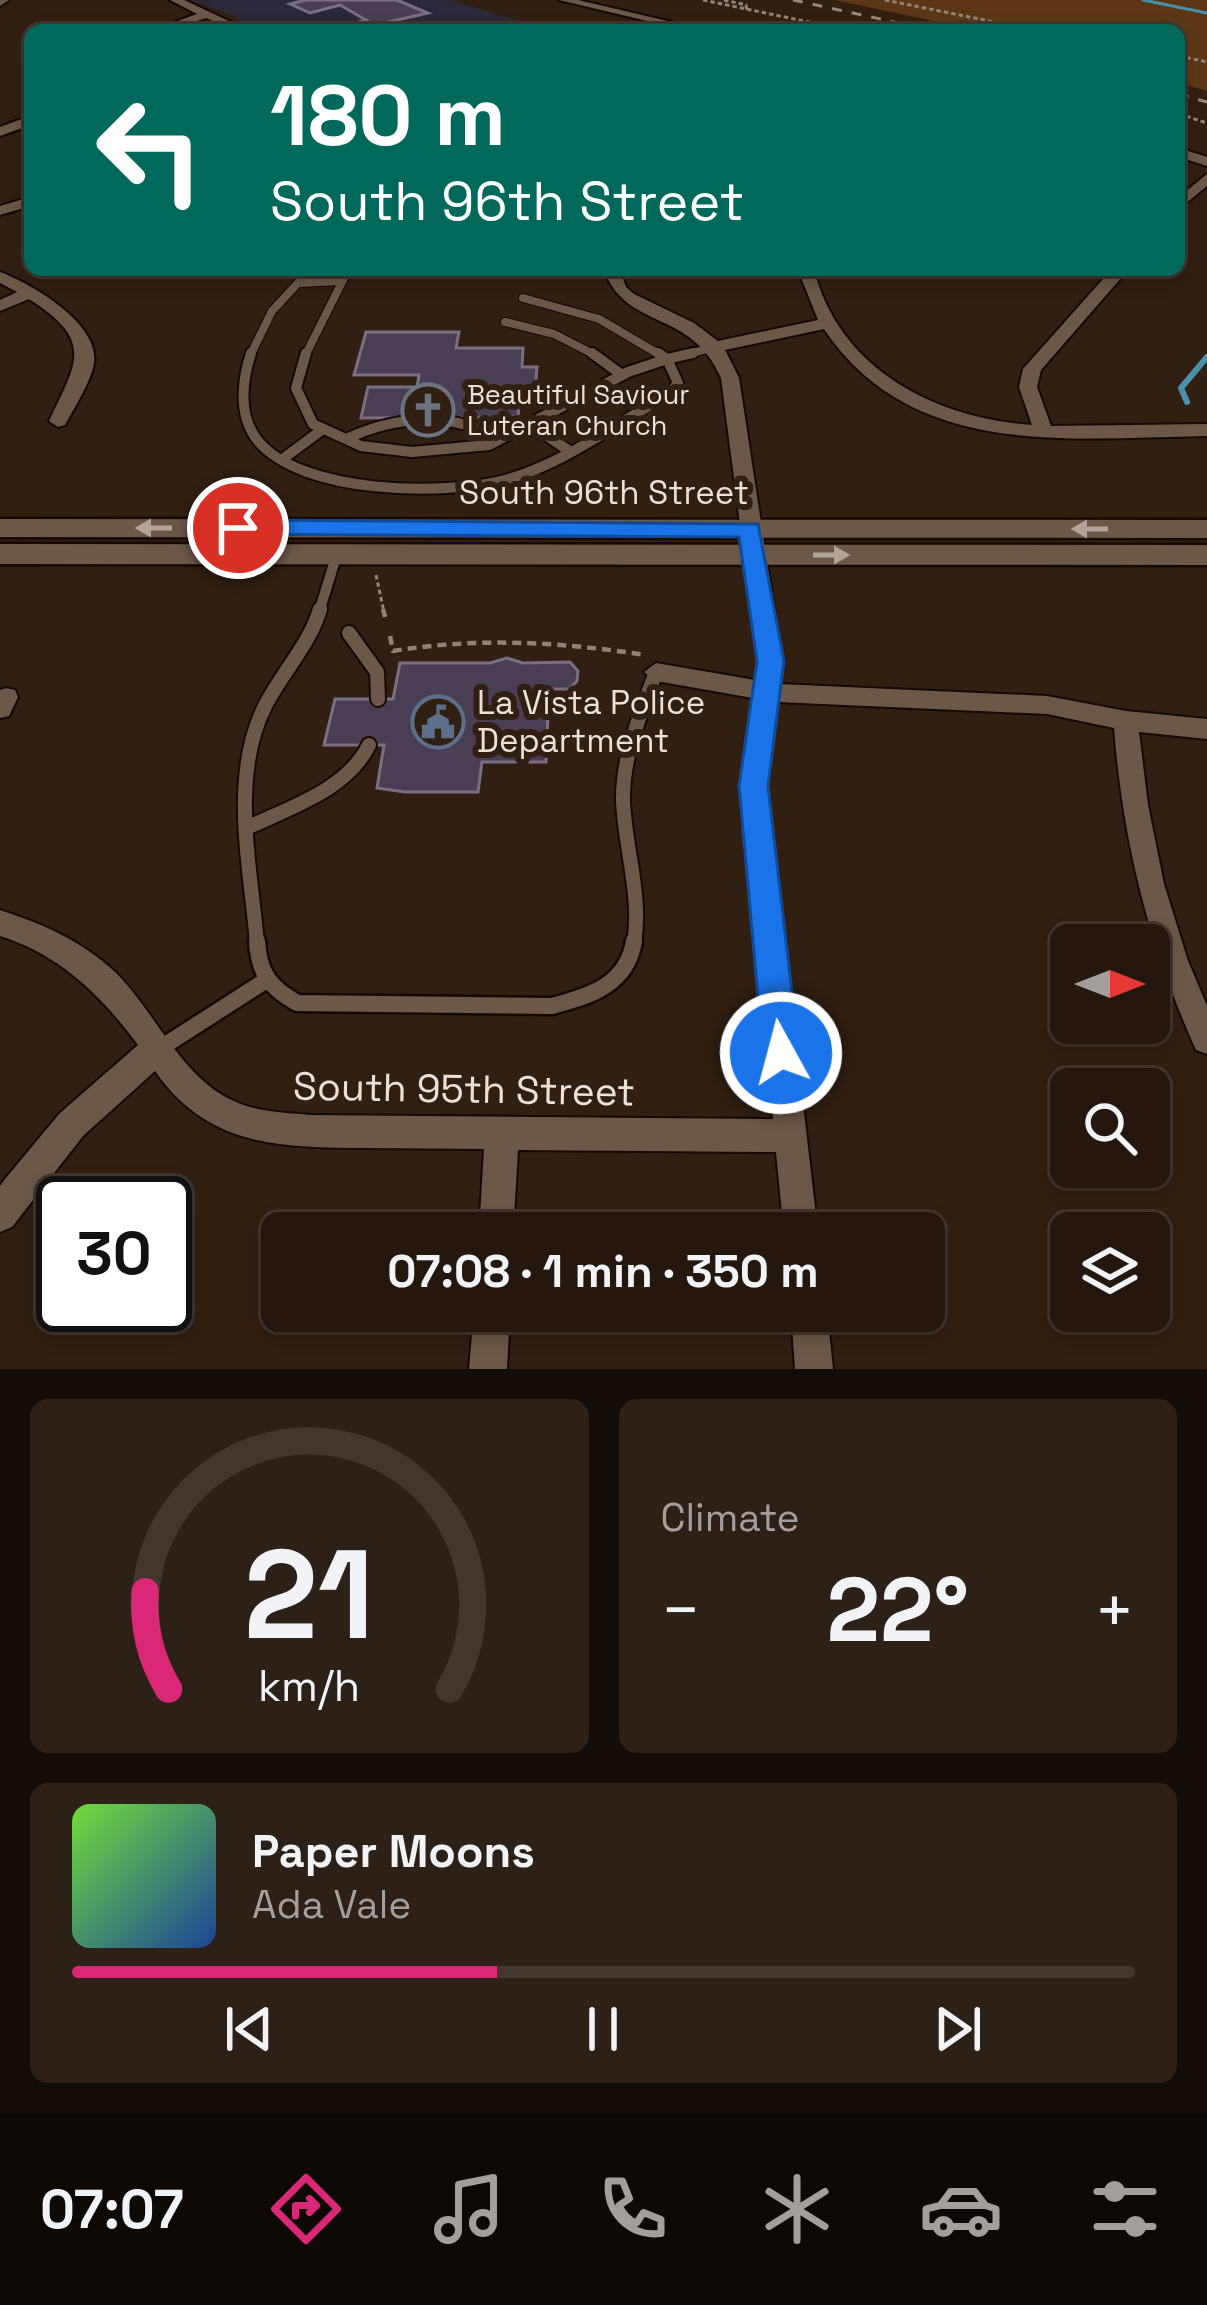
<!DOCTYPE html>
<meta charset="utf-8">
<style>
body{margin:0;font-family:"Space Grotesk",sans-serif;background:#2d2016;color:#f1f3f6;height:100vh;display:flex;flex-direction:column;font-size:45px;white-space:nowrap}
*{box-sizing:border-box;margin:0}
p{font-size:39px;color:#a39f9d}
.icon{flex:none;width:66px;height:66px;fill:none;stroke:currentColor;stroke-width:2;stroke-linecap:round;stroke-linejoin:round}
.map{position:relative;height:1369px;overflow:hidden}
.panel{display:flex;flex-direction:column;gap:30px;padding:30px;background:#140d07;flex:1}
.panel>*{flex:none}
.guide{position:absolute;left:24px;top:24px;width:1161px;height:252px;border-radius:18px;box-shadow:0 6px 18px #0003,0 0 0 3px #42362e;background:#00695c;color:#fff;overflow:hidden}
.needle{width:78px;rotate:90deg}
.fabs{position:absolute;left:1050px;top:924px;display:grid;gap:24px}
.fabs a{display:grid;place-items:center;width:120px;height:120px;border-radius:18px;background:#25170d;box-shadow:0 6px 18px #0003,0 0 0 3px #42362e;font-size:60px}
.speed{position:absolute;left:36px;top:1176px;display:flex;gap:24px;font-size:60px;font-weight:700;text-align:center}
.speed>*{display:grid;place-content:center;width:156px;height:156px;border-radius:50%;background:#25170d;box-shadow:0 6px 18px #0003,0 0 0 3px #42362e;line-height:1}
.speed .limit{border:6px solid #111;border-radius:18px;background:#fff;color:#111}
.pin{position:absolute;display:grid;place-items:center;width:102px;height:102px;color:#fff;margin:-51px;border:6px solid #fff;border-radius:50%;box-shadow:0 3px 12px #0007}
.me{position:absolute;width:132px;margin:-66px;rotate:353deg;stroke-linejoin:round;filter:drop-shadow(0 0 9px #0008)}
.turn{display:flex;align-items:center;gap:42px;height:252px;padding:0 48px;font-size:54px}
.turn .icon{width:156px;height:156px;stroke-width:2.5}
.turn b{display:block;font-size:84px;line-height:102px}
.big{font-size:90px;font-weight:700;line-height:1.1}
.panel .tile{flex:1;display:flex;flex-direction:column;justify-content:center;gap:18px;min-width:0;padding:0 42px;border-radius:18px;background:#2d2016}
.panel .dial{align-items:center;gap:0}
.dial svg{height:312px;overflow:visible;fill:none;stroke:#42362e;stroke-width:7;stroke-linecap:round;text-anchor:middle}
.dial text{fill:#f1f3f6;stroke:none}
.song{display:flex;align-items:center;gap:36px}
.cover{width:144px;height:144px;border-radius:18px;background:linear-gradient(135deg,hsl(100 70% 55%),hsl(220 70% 35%))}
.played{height:12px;border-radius:6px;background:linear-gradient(90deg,#db2777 40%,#42362e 40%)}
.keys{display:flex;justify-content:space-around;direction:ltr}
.heat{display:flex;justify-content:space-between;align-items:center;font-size:66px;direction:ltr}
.panel .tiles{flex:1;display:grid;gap:30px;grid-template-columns:1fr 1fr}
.tile:last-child{grid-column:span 2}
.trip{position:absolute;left:261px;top:1212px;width:684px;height:120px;border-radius:18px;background:#25170d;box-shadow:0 6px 18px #0003,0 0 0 3px #42362e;font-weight:700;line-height:120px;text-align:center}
.dock{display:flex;height:192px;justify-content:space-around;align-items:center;background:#0f0905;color:#a39f9d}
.dock .icon{width:84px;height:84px}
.dock .active{color:#db2777}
.dock b{font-size:54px;color:#f1f3f6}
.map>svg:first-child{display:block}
</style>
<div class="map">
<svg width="1207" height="1369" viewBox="0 0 1207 1369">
<rect width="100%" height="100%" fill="#311f11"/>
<path fill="#2b2939" d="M190,0H450L549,30H255L234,16Z"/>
<path fill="#5d3715" d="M835,0H1207V91L1179,83V30H975Z"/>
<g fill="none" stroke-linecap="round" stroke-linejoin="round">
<path stroke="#4791ac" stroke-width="3" d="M1143,0L1207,13"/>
<path stroke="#4791ac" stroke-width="6" d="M1187,402L1181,388L1207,357"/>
</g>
<path fill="#493e53" stroke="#7a6e85" stroke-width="3" d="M306,0H397L428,13L362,28L352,24L366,20L340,5L310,13L290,4Z
M366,332H459L456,348H523L522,367H537L535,392H520L518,417L361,418L368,387H417L419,375H354Z
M507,658L523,663L570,662L578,671L577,681L569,689H549L546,762H482L478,792H405L377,788L384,745H324L335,699H393L400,663H490Z"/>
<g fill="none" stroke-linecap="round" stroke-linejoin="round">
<g stroke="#180800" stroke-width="10">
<path id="service-far3" d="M523,298L599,319L662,356
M505,322L554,334L597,356
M250,356L272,311L298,283L341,281
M305,356L348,270
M681,356L715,347"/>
</g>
<g stroke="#180800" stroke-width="14">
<path id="service-far2" d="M251,353C242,381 238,416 258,441C302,494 443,496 505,480C564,464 615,424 668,395L678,383L667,359L628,372L489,445L412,452L361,446L313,424L296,388L306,353
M592,353L622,375
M658,353L667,359L693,353
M528,423L568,450
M346,439C395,416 451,411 499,439
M284,458L323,429
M319,612L337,554"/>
</g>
<g stroke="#180800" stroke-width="18">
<path id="service-far1" d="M349,633L377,672L378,699
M247,828C290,807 347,790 369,745
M257,944C251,868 229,777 265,706C281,674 310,644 320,609
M634,944C642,896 625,849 623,801C622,756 641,713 656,672"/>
</g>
<g stroke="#180800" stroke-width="21">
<path id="service" d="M257,941C259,973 269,987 297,1003L552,1006C590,996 627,985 634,941
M159,1049L265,981"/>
</g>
<g stroke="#180800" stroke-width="4">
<path id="minor" d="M0,0H9L0,6Z
M170,0H184L248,30H233L206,18L170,30H153L197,14Z
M559,0H578L706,30H685Z
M30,116V125L0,136V127Z
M1179,148L1207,157V166L1179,157Z
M1207,174V186L1179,209V197Z
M30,197V206L0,215V206Z
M604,270H620L626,287L634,294L694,323L718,341L818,320L798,270H814C840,370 935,418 1032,425L1019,387L1023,369L1111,270H1128L1041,370L1037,387L1051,426L1207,424V436C1069,438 912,460 824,329L725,350L739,378L782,661L779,684L1047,696L1126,711L1207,719V739L1139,732L1148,805L1164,884L1188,961L1207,1006V1054L1196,1050C1149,945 1123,843 1114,728L1047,714L777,702L766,786L818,1233H784L776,1152L518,1150L513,1233H479L484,1149C444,1149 403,1148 363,1148C278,1147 208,1147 155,1071L83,1136L12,1227L0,1232V1186L5,1179L60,1113L138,1045C101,995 60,955 0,936V910C43,924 82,941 115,972C156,1012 181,1079 236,1102C258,1112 286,1113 310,1115L773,1119L740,786L753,698L656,681L644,672L656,663L755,680L758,661L721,378C691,308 626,331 604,270Z
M0,272C30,283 100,323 94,363C91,382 74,408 65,425L58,427L49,421C77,362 95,341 29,299L0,311V300L17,292L0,283Z
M6,688L15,690L18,697L9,716L0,718V690Z
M474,1311H510L507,1369H469Z
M791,1311H827L833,1369H795Z"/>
</g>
<g stroke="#180800" stroke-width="5">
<path id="secondary" d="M0,519L1207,520V538L0,537Z
M0,544L1207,545V565L0,564Z"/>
</g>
<path stroke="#908276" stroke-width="3" stroke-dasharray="4.5 3" stroke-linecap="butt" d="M703,0L847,30
M724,0L746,5L747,10
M885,0L1034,30
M1179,56L1207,62
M1179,114L1207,123
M376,575L384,612"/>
<path stroke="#908276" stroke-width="4.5" stroke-dasharray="9 6" stroke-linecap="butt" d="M383,609L385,617
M390,636L393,651C479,637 560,642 646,655"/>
<use href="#service-far3" stroke="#6c5848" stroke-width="8"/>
<use href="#service-far2" stroke="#6c5848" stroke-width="10"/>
<use href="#service-far1" stroke="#6c5848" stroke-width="14"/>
<use href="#service" stroke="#6c5848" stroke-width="16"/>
<use href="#minor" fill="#6c5848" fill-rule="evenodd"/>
<use href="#secondary" fill="#6c5848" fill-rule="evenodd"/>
<path stroke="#97897d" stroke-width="3" stroke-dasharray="10 10" stroke-linecap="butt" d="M793,0L931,30
M1179,94L1207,102"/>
</g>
<defs><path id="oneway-solid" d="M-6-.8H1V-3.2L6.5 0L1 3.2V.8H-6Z" transform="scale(3)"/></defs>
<g fill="#b2a397">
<use href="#oneway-solid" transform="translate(154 528) rotate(-180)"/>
<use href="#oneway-solid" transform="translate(1090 529) rotate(180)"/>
<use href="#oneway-solid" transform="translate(831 555)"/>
</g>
<path fill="#1a73e8" stroke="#114b97" stroke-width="3" d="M238,520L758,524L784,661L768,786L799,1053L793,1065L781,1070L768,1065L763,1053L739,786L757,661L739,537L230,534L227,528Z"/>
<defs>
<g id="church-ring" transform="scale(2.7)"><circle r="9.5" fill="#311f11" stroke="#6b7280" stroke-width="1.5"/><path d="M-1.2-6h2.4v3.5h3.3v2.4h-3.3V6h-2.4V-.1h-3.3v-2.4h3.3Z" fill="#6b7280"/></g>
<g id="civic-ring" transform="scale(2.7)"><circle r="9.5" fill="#311f11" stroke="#5c6f8a" stroke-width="1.5"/><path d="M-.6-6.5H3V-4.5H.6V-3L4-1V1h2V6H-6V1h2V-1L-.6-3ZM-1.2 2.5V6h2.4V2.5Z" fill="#5c6f8a"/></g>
</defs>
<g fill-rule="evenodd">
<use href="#church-ring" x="428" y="410"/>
<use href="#civic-ring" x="438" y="722"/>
</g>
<g text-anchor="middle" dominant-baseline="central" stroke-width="12" stroke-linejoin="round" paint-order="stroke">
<g font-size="27" fill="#ece0d7" stroke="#311f11" text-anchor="start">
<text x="467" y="394">Beautiful Saviour<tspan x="467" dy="31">Luteran Church</tspan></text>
</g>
<g font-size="33" fill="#ece0d7" stroke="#311f11">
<text x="604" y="493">South 96th Street</text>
</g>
<g font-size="33" fill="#ece0d7" stroke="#311f11" text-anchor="start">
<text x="477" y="703">La Vista Police<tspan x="477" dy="38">Department</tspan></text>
</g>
<g font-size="39" fill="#ece0d7" stroke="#311f11">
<text transform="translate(464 1089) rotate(1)">South 95th Street</text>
</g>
</g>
</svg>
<div class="fabs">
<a><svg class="needle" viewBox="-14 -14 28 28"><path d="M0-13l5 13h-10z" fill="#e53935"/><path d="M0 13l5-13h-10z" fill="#a39f9d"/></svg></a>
<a><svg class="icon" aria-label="search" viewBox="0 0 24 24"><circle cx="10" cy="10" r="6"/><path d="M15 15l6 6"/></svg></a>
<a><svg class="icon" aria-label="layers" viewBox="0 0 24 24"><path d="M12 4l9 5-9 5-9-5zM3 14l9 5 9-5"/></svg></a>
</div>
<div class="speed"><div class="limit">30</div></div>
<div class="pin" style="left:238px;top:528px;background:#d93025"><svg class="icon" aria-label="arrive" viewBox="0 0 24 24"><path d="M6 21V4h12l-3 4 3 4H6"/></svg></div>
<svg class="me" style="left:781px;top:1053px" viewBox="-20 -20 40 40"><circle r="17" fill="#1a73e8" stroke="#fff" stroke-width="3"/><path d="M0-11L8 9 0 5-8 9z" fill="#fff"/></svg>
<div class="trip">07:08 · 1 min · 350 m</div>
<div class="guide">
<div class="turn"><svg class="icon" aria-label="left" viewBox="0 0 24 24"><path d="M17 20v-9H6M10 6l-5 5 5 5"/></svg><div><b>180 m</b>South 96th Street</div></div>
</div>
</div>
<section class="panel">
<div class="tiles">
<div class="tile dial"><svg viewBox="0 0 100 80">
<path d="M14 69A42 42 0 1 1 86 69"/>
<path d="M14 69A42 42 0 0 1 8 44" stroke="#db2777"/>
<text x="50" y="56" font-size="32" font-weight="700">21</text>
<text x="50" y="72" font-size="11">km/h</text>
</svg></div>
<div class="tile"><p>Climate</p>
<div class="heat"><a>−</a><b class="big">22°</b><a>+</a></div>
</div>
<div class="tile">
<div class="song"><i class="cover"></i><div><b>Paper Moons</b><p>Ada Vale</p></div></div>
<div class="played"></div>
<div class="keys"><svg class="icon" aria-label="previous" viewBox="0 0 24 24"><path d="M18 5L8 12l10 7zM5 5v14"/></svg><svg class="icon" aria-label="pause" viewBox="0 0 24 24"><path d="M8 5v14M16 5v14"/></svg><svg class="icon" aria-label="next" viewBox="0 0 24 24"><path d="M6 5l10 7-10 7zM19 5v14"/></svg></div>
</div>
</div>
</section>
<nav class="dock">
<b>07:07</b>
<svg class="icon active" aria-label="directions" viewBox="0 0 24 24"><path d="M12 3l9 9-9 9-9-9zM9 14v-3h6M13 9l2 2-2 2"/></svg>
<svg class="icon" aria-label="music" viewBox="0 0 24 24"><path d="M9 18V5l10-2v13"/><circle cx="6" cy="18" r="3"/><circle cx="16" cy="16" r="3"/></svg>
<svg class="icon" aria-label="phone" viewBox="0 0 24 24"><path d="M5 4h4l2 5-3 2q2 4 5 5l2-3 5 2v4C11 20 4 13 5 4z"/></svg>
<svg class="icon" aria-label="climate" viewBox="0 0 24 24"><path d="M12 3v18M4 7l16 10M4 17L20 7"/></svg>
<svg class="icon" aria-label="car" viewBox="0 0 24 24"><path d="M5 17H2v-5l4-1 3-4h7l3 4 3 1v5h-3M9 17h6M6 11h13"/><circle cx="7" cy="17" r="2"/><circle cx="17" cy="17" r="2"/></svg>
<svg class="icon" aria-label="filters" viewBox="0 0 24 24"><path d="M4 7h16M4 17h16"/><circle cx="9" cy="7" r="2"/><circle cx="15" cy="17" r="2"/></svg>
</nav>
